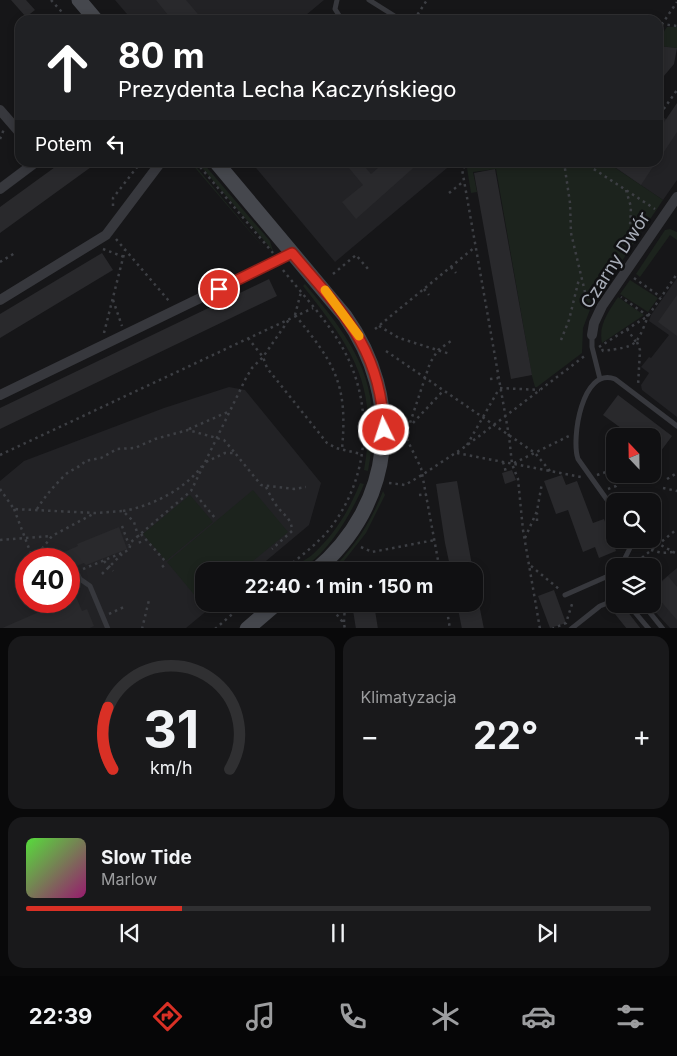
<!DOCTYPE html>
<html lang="pl">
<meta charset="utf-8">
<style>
body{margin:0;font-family:Inter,sans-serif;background:#19191b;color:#f1f3f6;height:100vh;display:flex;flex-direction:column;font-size:19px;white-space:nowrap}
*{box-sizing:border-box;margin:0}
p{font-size:16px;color:#9c9d9f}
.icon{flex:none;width:28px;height:28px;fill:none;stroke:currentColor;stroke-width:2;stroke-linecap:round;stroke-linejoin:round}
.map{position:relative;height:628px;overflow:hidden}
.details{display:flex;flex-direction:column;gap:8px;padding:8px;background:#09090a;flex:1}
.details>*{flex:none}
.guide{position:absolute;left:15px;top:15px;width:648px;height:152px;border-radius:15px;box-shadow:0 2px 8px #0003,0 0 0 1px #303032;background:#202124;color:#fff;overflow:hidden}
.needle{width:32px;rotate:338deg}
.buttons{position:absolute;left:606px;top:428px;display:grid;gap:10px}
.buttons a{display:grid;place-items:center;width:55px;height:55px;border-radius:10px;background:#101012;box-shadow:0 2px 8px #0003,0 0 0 1px #303032;font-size:25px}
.speed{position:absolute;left:15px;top:548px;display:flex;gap:10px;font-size:25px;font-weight:700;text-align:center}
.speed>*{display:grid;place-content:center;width:65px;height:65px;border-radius:50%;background:#101012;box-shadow:0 2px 8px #0003,0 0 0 1px #303032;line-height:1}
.speed .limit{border:8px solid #d22;background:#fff;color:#111}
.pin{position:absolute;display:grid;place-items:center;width:42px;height:42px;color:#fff;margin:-21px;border:2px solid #fff;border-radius:50%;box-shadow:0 1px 5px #0007}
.me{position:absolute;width:55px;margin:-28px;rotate:356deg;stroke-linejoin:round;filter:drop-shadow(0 0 4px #0008)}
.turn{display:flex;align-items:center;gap:18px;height:105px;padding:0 20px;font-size:22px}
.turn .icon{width:65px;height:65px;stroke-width:2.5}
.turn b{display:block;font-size:35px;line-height:42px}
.then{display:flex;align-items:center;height:48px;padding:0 20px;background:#0003;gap:10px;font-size:19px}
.big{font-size:38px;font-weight:700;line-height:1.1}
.details .card{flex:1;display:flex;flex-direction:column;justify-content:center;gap:8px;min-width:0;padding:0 18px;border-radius:15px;background:#19191b}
.details .dial{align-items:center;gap:0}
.dial svg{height:130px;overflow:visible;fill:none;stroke:#303032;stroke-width:7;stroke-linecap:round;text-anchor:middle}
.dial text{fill:#f1f3f6;stroke:none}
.song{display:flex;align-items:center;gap:15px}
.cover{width:60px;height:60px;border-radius:8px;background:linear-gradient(135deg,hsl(110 70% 55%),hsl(320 70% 35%))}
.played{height:5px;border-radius:2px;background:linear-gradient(90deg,#d93025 25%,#303032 25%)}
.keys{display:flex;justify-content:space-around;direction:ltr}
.heat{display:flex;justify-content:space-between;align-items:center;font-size:28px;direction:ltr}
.details .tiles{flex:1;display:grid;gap:8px;grid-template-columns:1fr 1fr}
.card:last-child{grid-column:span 2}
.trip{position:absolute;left:195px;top:562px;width:288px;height:50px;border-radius:15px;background:#101012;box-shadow:0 2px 8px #0003,0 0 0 1px #303032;font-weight:700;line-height:50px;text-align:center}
.tab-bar{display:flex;height:80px;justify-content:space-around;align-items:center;background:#060607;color:#9c9d9f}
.tab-bar .icon{width:35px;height:35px}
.tab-bar .current{color:#d93025}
.tab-bar b{font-size:22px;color:#f1f3f6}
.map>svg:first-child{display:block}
</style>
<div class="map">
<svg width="677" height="629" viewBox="0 0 677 629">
<rect width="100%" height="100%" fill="#161618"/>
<path fill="#222225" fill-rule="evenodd" d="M115,0H324L300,20H132Z
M658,114L677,126V180L663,200L608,163L658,162Z
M252,163H453L335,262Z
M677,278V417L642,390L641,385L649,373L641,367L649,357L651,358L669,335L649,321L651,315Z
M229,387L245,390L321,483L309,525L254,571H204V604H215L186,628L0,629V481L24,461L164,408ZM26,559H69V601H26Z
M677,568V628H670L648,604H652L653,588Z"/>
<path fill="#1c231d" d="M667,27H677V48L658,46V40Z
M473,162L608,163L663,200L591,307L583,328L582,353L537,387H535L532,376L496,169L473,172L477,192L471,193L467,168Z
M191,163H193L273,259Z
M198,163H203L270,241L273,251Z
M670,229L677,232V240L670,235L640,277L636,274L665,230Z
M630,280L658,298L648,312L620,294Z
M305,284C358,347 384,386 368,471L364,470C379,386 353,349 303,286Z
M618,297L644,315L602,343C598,325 609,311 618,297Z
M360,483L364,484C354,509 320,571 289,571C295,564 305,561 312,555C334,535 349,511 360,483Z
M253,490L288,532L241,571H204V602L202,604L167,562Z
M383,491L385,495L366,533L336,571H330C354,548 371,522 383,491Z
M190,495L213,522L166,561L143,534Z"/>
<path fill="#29292c" d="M11,0H26L35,10L26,17Z
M156,0H186L203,20H172Z
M658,46L677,48L674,64L658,83Z
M677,103V132L658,161V131Z
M62,162H98L0,233V207Z
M344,162H361L371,174L385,162H420L356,219L342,202L363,185Z
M608,162H631L630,165L633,167L636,162H656L641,185Z
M495,169L532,375L511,379L474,173Z
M102,253L113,270L0,338V314Z
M269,279L277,296L0,429V408Z
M677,295V336L658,322Z
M618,395L672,436L652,463V436H632L603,415Z
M512,470L516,480L505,484L502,473Z
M562,475L566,485L577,481L593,523L604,519L616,551L599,558L595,547L583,552L568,510L556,514L544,481Z
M457,481L467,538L473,571H451L445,543L436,484Z
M119,527L127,549L86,565L84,563L69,569V559H48L78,546L77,544Z
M668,576L677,587V620L652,591Z
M69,580L82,611L87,609L94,626L88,629H0L64,601H69Z
M554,590L566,623L550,628L538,596Z
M352,604H374L378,629H356Z
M457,604H479L484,629H462Z
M624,607L641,629H627L615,614Z"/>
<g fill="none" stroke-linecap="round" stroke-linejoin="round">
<path stroke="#3d3f44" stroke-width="2.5" stroke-dasharray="2.5 4" stroke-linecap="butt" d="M51,0L69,20
M414,20L427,0
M661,24L677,26
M658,30L677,2
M658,108L663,110L677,90
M0,139L4,129
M196,162L273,253
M470,162L462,169L509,436L512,464L518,479L523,530L540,629
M564,162L570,203L571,233L589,309
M583,162L655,209
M626,190L631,207L630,226L636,237
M449,193L464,181
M113,206V198L141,162
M116,239L169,301
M103,249L124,257
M0,262L15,253
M451,267L456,273
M283,270C302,294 325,318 341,345C375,403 371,478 328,531C315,546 298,558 283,571
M333,274L356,255L368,269
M634,278L661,297
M424,289L429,295
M113,300L122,326
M295,315C335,364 348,384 342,449
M295,315L301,292
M379,326L399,338L450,354
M375,329L475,247
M627,329L636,342
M104,333L125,250
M248,338L263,357L267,368L327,443L336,448L361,454
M561,340L569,320L579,279
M637,342L640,350L638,386
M599,347L648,316L677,274
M602,349L603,351C636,346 636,348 648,316L621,297
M386,351L535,453L550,471
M490,379L498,378
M500,388L540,390
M413,423L443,391
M401,427L421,468L440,571
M189,429L230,411
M406,435L430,363L438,350L451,341
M467,445L499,389
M457,453L581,477
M0,455L313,308
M206,462L225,453H235L261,485L294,489L306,487
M503,462L506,472
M514,463L569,436
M597,475L615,469
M667,479L677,473
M389,483L405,485L422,475L466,446L586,355
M266,487C269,493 272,499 276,505C282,514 292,518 292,531L272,549
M663,488L677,491
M0,489L14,509L95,513L123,511L134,522L141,546
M608,489L616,486L625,474
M196,495L215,518
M419,495L426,494
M639,501L647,491
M14,509L33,559
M37,509C45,496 54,486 65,475C71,469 80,468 85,461L101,458L117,449L135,448L155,439L188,430L224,440L235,453
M123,511C152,506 184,490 202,466
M537,521V513
M122,526L129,545
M652,526L658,518L655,513
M652,529L655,541
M141,534L165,561
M525,538L537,511L542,483
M650,539L677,554
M0,540L51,536
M361,547L372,552L435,540
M651,550L662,553L674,552
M34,559L52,536L93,514
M104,561L113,571
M531,566L559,589
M632,566L677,529
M162,567L167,563
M83,569L129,550L131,542L191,491L246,378L252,368L263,357L290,318
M347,571V563
M102,574L122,554
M329,604L344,624L345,629
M446,604L450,629
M109,614L124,607
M344,622L345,604
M142,629L149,600
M215,629L244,604
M552,629L566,623L573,601"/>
<path stroke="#37383d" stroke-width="5" d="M337,0L335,9L342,20
M369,0L401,20
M592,335V347L600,379
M615,511L578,459C571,439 582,366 615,379L677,426
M621,566L630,548L629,539
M76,572L80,579L90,586L108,629
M565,595L615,573
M628,604L649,629
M643,604L663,629
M571,629L600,606L615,600"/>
<path stroke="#37383d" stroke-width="10" d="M0,110L20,133
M0,189L36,162
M0,300L106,235L161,162
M592,335L594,323L602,306L677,197
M0,395L293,253"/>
<path stroke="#45474d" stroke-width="15" d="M79,0L96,20
M216,162L345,316C404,399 395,504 315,571
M247,629L276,604"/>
</g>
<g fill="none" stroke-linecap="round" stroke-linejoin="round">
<g stroke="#8d1f18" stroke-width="12">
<path id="route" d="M219,289L292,253C342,312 381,348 384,430"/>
</g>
<use href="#route" stroke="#d93025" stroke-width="9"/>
<path stroke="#f59e0b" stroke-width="9" d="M325,290L359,336"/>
</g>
<g text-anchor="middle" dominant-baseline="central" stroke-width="5" stroke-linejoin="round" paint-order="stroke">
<g font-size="18" fill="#a8adb8" stroke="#111113">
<text transform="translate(615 260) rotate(-57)">Czarny Dwór</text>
</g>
</g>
</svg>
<div class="buttons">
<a><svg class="needle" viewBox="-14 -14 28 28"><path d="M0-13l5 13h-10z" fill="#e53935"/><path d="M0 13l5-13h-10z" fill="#9c9d9f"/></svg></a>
<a><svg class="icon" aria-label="search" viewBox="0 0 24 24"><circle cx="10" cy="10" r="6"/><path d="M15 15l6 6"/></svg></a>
<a><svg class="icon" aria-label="layers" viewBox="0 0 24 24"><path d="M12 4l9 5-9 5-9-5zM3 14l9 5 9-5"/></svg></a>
</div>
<div class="speed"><div class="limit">40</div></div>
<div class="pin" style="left:219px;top:289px;background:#d93025"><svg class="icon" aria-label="arrive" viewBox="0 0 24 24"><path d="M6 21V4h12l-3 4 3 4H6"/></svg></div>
<svg class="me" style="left:384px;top:430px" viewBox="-20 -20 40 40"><circle r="17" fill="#d93025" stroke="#fff" stroke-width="3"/><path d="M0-11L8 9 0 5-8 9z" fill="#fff"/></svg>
<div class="trip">22:40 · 1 min · 150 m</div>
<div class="guide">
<div class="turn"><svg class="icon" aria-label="ahead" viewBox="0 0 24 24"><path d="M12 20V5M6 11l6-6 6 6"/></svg><div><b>80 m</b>Prezydenta Lecha Kaczyńskiego</div></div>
<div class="then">Potem<svg class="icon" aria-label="left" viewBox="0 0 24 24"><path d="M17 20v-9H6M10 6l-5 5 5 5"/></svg></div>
</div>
</div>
<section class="details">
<div class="tiles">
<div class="card dial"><svg viewBox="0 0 100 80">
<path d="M14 69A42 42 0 1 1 86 69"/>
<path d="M14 69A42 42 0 0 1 11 31" stroke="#d93025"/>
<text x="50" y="56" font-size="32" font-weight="700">31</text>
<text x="50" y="72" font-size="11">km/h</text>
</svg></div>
<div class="card"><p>Klimatyzacja</p>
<div class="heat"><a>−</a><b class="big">22°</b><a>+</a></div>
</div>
<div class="card">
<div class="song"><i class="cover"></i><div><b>Slow Tide</b><p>Marlow</p></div></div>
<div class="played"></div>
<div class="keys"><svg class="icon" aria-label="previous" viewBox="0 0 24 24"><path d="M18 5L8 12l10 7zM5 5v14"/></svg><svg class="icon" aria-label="pause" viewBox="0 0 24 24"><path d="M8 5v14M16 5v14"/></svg><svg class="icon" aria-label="next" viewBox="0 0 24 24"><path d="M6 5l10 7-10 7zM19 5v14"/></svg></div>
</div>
</div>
</section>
<nav class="tab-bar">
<b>22:39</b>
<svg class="icon current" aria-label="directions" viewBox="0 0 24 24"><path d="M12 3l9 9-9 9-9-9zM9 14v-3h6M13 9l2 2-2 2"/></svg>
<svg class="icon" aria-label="music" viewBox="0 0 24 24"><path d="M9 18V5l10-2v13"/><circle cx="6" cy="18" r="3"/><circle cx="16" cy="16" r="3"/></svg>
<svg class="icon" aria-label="phone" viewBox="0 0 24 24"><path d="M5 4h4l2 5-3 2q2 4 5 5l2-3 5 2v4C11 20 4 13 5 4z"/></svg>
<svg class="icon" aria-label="climate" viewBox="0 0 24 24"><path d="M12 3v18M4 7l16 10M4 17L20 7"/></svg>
<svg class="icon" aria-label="car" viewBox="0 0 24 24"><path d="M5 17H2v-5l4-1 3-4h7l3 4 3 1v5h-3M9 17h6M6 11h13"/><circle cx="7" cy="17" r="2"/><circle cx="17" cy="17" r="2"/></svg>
<svg class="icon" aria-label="filters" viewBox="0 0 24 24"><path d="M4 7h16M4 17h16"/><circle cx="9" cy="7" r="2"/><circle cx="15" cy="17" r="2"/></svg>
</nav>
